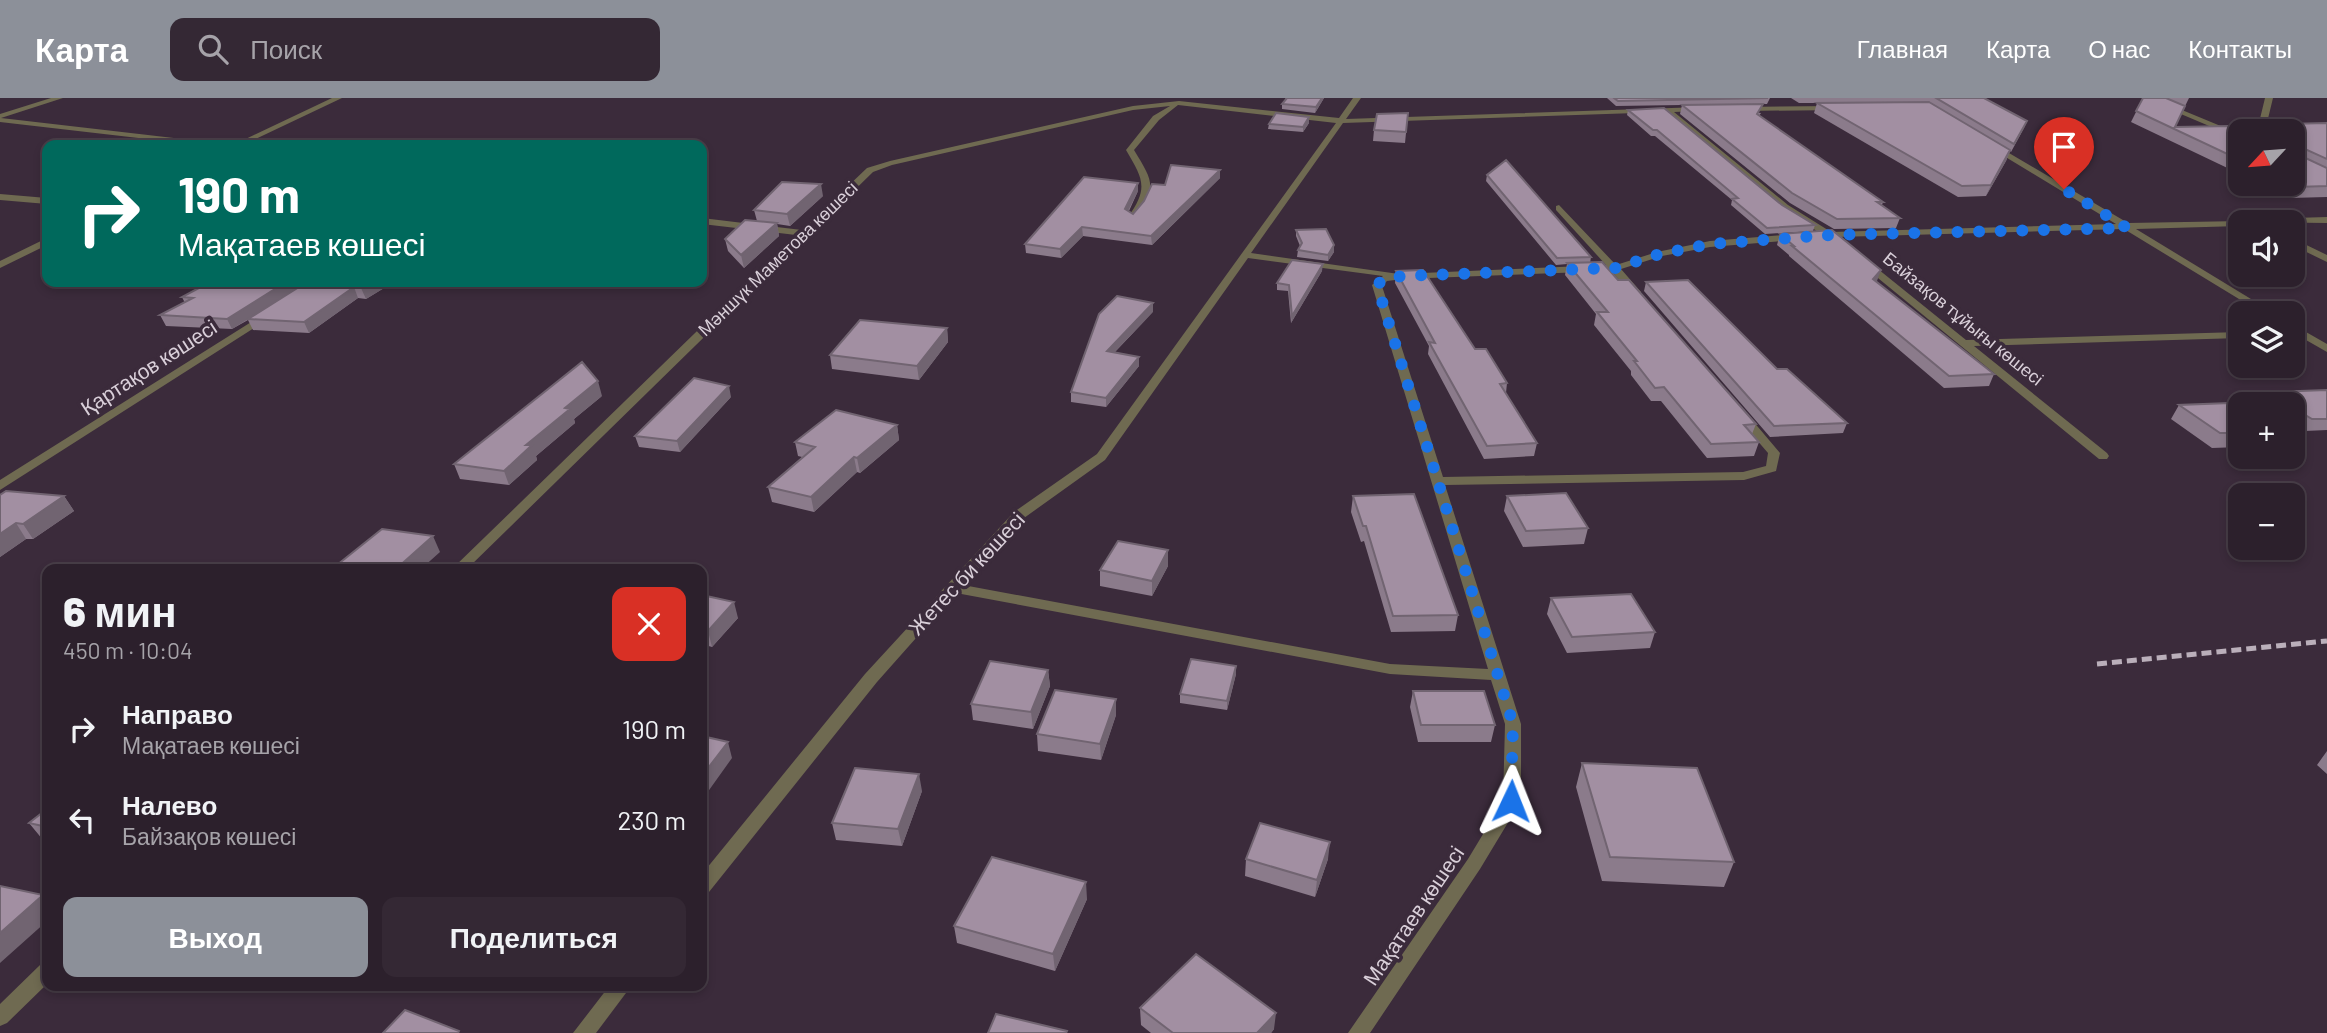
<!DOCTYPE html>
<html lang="ru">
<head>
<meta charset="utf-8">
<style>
  :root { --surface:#2c202c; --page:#342834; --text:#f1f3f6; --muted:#a6a3a9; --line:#483e48; --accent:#8c9099 }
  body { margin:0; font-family:Barlow,sans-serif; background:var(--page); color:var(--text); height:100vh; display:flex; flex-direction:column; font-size:26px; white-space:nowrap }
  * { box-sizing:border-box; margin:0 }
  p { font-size:23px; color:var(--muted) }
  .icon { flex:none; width:38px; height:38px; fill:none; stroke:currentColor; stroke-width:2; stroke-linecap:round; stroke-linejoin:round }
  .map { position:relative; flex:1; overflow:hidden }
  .sheet { position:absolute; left:42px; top:466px; width:665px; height:427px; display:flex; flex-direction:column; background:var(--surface); border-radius:14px; box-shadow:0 4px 10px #0003,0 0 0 2px var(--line) }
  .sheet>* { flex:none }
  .top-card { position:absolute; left:42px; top:42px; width:665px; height:147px; border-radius:14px; box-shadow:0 4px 10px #0003,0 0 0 2px var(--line); background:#00695c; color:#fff; overflow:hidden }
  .needle { width:46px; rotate:244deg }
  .fabs { position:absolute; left:2228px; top:21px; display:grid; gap:14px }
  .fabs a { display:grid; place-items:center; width:77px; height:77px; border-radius:14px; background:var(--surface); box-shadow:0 4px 10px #0003,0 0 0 2px var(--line); font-size:35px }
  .pin { position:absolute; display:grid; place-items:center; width:60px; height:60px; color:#fff; margin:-72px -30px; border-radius:50% 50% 50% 0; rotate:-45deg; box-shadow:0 0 7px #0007 }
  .pin .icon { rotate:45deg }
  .me { position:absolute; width:77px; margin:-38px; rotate:2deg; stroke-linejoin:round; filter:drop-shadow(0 0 5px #0008) }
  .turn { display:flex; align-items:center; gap:24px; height:147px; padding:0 21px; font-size:32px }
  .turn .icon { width:91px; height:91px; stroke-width:2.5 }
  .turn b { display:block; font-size:49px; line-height:60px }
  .round { display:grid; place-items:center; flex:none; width:74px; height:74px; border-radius:14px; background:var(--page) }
  .summary { display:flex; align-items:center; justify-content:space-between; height:119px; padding:0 21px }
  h1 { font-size:42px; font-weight:800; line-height:52px }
  .button { display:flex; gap:14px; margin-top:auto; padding:14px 21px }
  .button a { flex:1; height:80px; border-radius:14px; background:var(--accent); color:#fff; font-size:28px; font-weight:800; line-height:80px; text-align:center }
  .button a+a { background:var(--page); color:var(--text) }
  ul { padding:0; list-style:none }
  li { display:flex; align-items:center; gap:21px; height:91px; padding:0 21px }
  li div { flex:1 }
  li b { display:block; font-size:26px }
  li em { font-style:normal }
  header { display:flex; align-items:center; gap:42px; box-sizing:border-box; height:98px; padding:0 35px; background:var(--accent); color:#fff }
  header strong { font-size:33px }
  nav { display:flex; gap:38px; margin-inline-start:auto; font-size:24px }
  .search { width:490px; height:63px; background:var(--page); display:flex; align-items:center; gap:18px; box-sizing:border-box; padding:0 24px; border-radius:14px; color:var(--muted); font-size:26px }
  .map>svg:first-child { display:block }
</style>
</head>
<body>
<header>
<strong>Карта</strong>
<div class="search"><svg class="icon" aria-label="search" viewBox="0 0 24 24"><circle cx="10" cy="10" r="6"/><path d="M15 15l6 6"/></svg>Поиск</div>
<nav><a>Главная</a><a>Карта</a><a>О нас</a><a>Контакты</a></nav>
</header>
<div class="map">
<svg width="2327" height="935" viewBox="0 0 2327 935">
  <rect width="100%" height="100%" fill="#3b2b3b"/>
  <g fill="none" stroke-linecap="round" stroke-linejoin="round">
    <!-- minor -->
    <path fill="#6f6a51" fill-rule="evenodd" d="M51 0H63L1 20 217 45 221 47H199L0 24V16Z
      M332 0H342L243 47H233Z
      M1353 0H1361L1346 21 1701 9V13H1698L1674 14 1788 107 1831 134 2116 126 1989 49V45H1992L2128 125 2243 123 2240 124V128L2136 131 2274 215H2262L2124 131 1837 139 1833 142 1818 139 1816 137 1820 135 1782 111 1666 14 1343 25 1251 155 1399 176 1606 167 1556 112V108L1559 107 1616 167 1657 154 1710 143 1797 136 1802 139 1797 142 1710 149 1662 158 1621 171 1641 194 1636 197 1632 196 1611 173 1403 181 1387 183 1382 188 1443 379 1743 374 1766 368 1768 355 1737 319 1743 315 1747 316 1780 355 1776 373 1744 382 1445 387 1521 626V703L1480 771 1370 935H1348L1468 761 1503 703 1505 626 1491 582 1390 576 956 495 877 584 709 794 702 796V776L865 576 1014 414 1097 356 1336 25 1178 7 1159 22 1134 52C1153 83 1158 90 1135 121L1132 122 1128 119C1149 90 1143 81 1126 52L1153 18 1170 8 1133 12 892 67 873 74 467 471H452L796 137 702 126V120L802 132 867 70 890 63 1133 8 1179 3 1339 20ZM1248 160 1383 178 1372 187 1488 571 1390 566 963 487 1024 420 1105 362Z
      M2143 0H2153L2240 36V41Z
      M2265 0H2273L2265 33H2257Z
      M1835 8 1839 10 1838 12 1743 13 1739 11 1743 9Z
      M0 96 47 100V106L0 102Z
      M2327 119V125L2259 124 2263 121Z
      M47 140V147L0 170V163Z
      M2292 140 2327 157V164L2292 147Z
      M1862 163H1868L1966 242 2240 234V240L1974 248 2107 355 2109 358 2107 361H2099L1862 167Z
      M264 216 269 219 268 221 0 392V382Z
      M2292 226 2327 246V254L2292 234Z
      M47 865V886L7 925 0 928V906L40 867Z
      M610 887H632L596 935H573Z"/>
    <!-- rail -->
    <path stroke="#baafba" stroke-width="5" stroke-dasharray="10 5" stroke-linecap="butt" d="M2097 566 2327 543"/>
  </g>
  <!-- wall -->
  <path fill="#8b7b8b" d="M1285 0H1324L1315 15 1282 11V6L1286 1Z
    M1607 0H1770L1767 6 1693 7 1761 15 1759 18 1883 104 1882 107 1900 120 1896 130 1834 131 1790 105 1680 16 1682 7 1616 8Z
    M1791 0H1984L2027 23 2024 30 2011 54 2010 53 2006 63 1986 98 1958 99 1814 15 1817 5H1799Z
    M2143 0H2189L2175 29 2245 32 2248 27 2327 25V99L2290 100 2259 86H2292L2240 33V76L2131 24Z
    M1628 12 1815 127 1813 133 1765 136 1731 107 1732 102 1655 38H1651L1627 17Z
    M1408 15 1405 45 1373 43 1374 32Z
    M1309 25 1303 34 1268 31 1269 26Z
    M1220 72V80L1152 147 1083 138 1061 160 1026 155 1025 146 1138 93 1129 113 1133 116 1165 87Z
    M1487 77 1591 159 1590 165 1618 182 1756 326 1752 336 1759 344 1754 358 1707 360 1661 303H1651L1631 277V273L1594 227 1596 216 1565 177 1567 166 1556 167 1486 83Z
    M823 98 790 128 777 126 779 138 744 170 728 153 725 141 757 123 754 112Z
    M1296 132 1334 147V154L1328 163 1297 159 1298 152 1300 148 1296 138Z
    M1780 136 1876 184 1994 276 1989 288 1944 290 1789 158V157L1777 147Z
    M1322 173 1291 225 1288 193 1277 192V185Z
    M1396 173 1507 285 1506 295 1537 345 1534 358 1484 361 1428 256 1429 248 1395 185Z
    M210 184H394L366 201 358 200 309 235 253 232 248 222 232 231 166 228 160 217 185 205 182 199Z
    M1646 184 1777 271 1847 325 1843 335 1770 339 1644 193Z
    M1153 214 1115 254 1139 259V268L1106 309 1071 304V294Z
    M947 230 948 244 919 282 832 271 830 257Z
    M2327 292V332L2305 333 2292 325V306L2263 305 2269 294Z
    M602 298 574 321 575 325 536 358 537 362 509 387 460 381 454 366Z
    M731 299 680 354 639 349 635 338Z
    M2179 307 2240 311V349L2212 350 2171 321Z
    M897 327 899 342 860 375 857 374 814 414 772 404 768 389 802 359 798 358 795 344Z
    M0 397 64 398 74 413 33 441H26L0 459Z
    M1353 398 1458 517 1455 533 1391 534 1364 443 1361 444 1351 414Z
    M1507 398 1588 430 1584 446 1523 449 1504 413Z
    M1168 468 1152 498 1100 488V472Z
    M702 497 738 520 712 549 702 546Z
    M1551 500 1655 534 1650 550 1567 555 1547 516Z
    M1236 568V576L1227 612 1180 605V596Z
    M1048 572 1050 588 1033 631 973 622 971 606Z
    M1413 593 1495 627 1491 644H1418L1410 609Z
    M1116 617 1101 662 1038 653 1037 636Z
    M2327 653V676L2317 667Z
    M1582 665 1734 764 1724 789 1602 783 1576 689Z
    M922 693 902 748 836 742 832 725Z
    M47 711V743L43 742 29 725Z
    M1246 761H1328L1315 799 1245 778Z
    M1087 801 1055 873 957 845 954 828Z
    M1140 910 1274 931 1271 935H1151L1141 927Z"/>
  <!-- shaded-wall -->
  <path fill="#716471" d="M1322 0H1324L1315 15 1316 9Z
    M1309 19V25L1303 34V29Z
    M2010 52 2006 63 1986 98 1991 87Z
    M1220 72V80L1152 147 1151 138Z
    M1138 85V93L1125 119V111Z
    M821 86 823 98 790 128 787 116Z
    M777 125 779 138 744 170 741 157Z
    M1082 129 1083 138 1061 160 1060 151Z
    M1334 147V154L1328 163V157Z
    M1323 166 1322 173 1291 225 1292 218Z
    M1881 172 1877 183 1869 192 1873 181Z
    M286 184H308L232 231 227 221Z
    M373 184H394L366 201 361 190Z
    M354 189 358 200 309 235 304 224Z
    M1153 205V214L1107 262V253Z
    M947 230 948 244 919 282 917 268Z
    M1139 259V268L1106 309V300Z
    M598 283 602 298 574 321 575 325 536 358 537 362 509 387 504 373 526 347 565 310Z
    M729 288 731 299 680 354 677 343Z
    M897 327 899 342 860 375 857 360Z
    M854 359 857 374 814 414 811 399Z
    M64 398 74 413 33 441 23 426Z
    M16 425 26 441 0 459V436Z
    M433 438 440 454 421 471H396Z
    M1168 452V468L1152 498V483Z
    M734 504 738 520 712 549 708 533Z
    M1236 568V576L1227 612V603Z
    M1048 572 1050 588 1033 631 1031 614Z
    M1116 601V617L1101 662 1100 646Z
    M728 644 732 660 702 702V678Z
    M919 676 922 693 902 748 898 731Z
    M1330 744 1328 761 1315 799 1317 782Z
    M1086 784 1087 801 1055 873 1053 856Z
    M43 797 47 802V823L0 865V835Z
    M1276 915 1274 931 1271 935H1257Z"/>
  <!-- building -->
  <path fill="#a28fa2" stroke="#716471" stroke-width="2" d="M1287 0H1322L1316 9 1282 6Z
    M1614 0H1768L1618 3Z
    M1936 0H1984L2027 23 2014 46Z
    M2143 0H2166L2185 8 2175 29 2232 28 2246 33 2248 27 2327 25V61L2296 47 2297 56 2327 70V88L2296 89 2290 86H2292V33H2240V62L2136 13Z
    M1929 4 2010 52 1991 87 1962 88 1817 5Z
    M1763 6 1757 16 1883 104H1877L1900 120 1837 121 1792 95 1682 7Z
    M1664 10 1782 107 1815 127 1767 130 1732 101 1738 100 1657 32H1653L1628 12Z
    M1276 15 1309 19 1303 29 1269 26Z
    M1408 15 1406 34 1374 32 1377 16Z
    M1506 62 1591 159 1557 160 1487 77Z
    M1171 67 1220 72 1151 138 1082 129 1060 151 1025 146 1084 79 1138 85 1125 111 1133 116 1144 103 1152 86 1165 87Z
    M782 84 821 86 787 116 754 112Z
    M745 122 777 125 741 157 725 141Z
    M1326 131 1334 147 1328 157 1298 152 1302 145 1296 132Z
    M1832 132 1881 172 1873 181 1994 276 1949 278 1792 148H1794L1780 136Z
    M1292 162 1323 166 1292 218 1289 187 1277 185Z
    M1602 164 1618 182H1629L1756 326 1744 327 1759 344 1711 346 1664 289 1655 290 1634 263H1637L1597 214H1608L1567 165Z
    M1423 172 1475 251H1486L1507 285 1500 286 1537 345 1487 348 1429 244 1435 245 1396 173Z
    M1688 182 1777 271H1787L1847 325 1774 328 1646 184Z
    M210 184H286L227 221 160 217 193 200 182 199Z
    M307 184H373L361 190 354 189 304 224 248 221Z
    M1117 198 1153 205 1107 253 1139 259 1106 300 1071 294 1099 216Z
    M860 222 947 230 917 268 830 257Z
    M582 264 598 283 565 310 570 311 526 347H532L504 373 454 366Z
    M694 280 729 288 677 343 635 338Z
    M2327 292V321H2312L2292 309V306H2289L2269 294Z
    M2230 305 2240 311V335H2220L2179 307Z
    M836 312 897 327 857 360 854 359 811 399 768 389 815 349 795 344Z
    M6 393 64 398 23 426 16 425 0 436V397Z
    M1566 395 1588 430 1526 433 1507 398Z
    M1414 396 1458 517 1393 518 1366 428H1363L1353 398Z
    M382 431 433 438 396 471H332Z
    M1118 443 1168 452 1152 483 1100 472Z
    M1631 496 1655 534 1572 539 1551 500Z
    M702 497 734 504 708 533 702 531Z
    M1191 561 1236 568 1227 603 1180 596Z
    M990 563 1048 572 1031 614 971 606Z
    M1055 592 1116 601 1100 646 1037 636Z
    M1413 593H1484L1495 627H1421Z
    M702 638 728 644 702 678Z
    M1582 665 1697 670 1734 764 1610 759Z
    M855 670 919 676 898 731 832 725Z
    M47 711V729L29 725Z
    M1260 725 1330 744 1317 782 1246 761Z
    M992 759 1086 784 1053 856 954 828Z
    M0 788 43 797 0 835Z
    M1196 856 1276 915 1257 935H1173L1140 910Z
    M405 912 459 933 458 935H383Z
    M996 916 1067 933 1066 935H988Z"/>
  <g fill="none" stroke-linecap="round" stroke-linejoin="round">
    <!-- route -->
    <path stroke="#1a73e8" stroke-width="12" stroke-dasharray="0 21.6" d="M1511 703 1513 626 1377 187 1384 181 1403 178 1615 170 1660 156 1710 146 1831 137 2127 130 2064 91"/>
  </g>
  <g text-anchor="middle" stroke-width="7" stroke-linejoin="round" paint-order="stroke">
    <!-- far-street labels -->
    <g font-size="18" fill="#d9cfd9" stroke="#3b2b3b">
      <text transform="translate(778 161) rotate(-44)" y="6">Мәншүк Маметова көшесі</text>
      <text transform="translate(1963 221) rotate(39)" y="6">Байзақов тұйығы көшесі</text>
    </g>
    <!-- street labels -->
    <g font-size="21" fill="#d9cfd9" stroke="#3b2b3b">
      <text transform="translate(149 270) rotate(-33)" y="7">Қартақов көшесі</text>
      <text transform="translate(967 476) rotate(-47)" y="7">Жетес би көшесі</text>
      <text transform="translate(1414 818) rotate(-56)" y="7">Мақатаев көшесі</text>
    </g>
  </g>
</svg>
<div class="fabs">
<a><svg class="needle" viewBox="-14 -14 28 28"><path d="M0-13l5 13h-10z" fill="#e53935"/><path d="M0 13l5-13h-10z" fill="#a6a3a9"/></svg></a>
<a><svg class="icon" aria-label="sound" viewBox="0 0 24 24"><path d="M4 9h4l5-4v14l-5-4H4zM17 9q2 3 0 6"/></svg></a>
<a><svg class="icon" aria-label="layers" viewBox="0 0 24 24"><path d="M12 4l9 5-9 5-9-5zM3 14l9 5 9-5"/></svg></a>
<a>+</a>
<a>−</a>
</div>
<div class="pin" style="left:2064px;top:91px;background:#d93025"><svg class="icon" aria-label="arrive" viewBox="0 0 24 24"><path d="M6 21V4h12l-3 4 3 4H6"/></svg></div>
<svg class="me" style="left:1511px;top:703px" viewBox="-20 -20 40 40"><path d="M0-17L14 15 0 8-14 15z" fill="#1a73e8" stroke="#fff" stroke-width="4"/></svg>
<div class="top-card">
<div class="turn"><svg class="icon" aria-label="right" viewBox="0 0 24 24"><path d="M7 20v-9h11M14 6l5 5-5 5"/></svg><div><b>190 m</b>Мақатаев көшесі</div></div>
</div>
<section class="sheet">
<div class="summary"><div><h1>6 мин</h1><p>450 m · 10:04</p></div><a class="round" style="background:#d93025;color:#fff"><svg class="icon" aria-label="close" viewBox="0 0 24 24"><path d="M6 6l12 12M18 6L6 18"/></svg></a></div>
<ul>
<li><svg class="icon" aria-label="right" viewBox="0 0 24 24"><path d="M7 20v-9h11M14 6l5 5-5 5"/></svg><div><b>Направо</b><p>Мақатаев көшесі</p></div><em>190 m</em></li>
<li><svg class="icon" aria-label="left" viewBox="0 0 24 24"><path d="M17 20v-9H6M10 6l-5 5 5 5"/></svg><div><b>Налево</b><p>Байзақов көшесі</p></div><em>230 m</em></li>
</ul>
<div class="button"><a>Выход</a><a>Поделиться</a></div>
</section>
</div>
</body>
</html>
